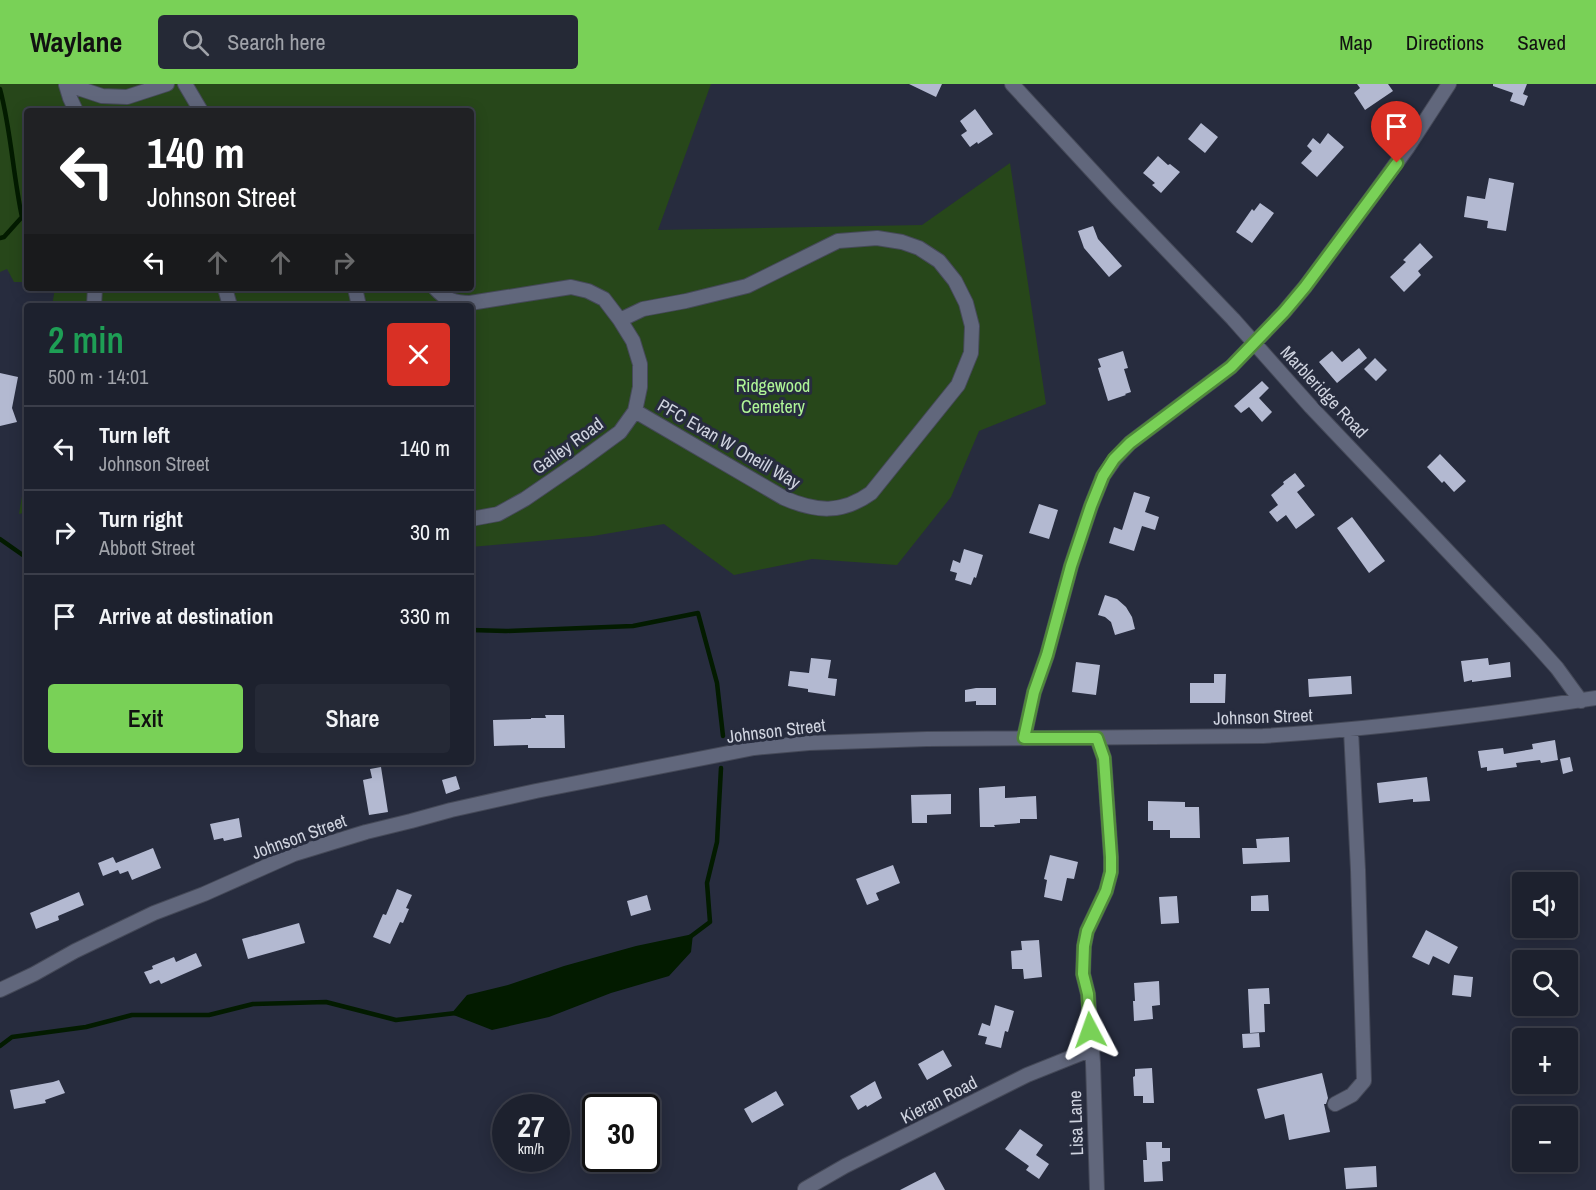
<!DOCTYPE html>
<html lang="en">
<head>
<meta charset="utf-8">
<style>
  :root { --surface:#1d212e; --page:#252936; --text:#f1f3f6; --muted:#a0a3aa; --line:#3b3e4a; --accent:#79d157 }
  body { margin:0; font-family:"Archivo Narrow",sans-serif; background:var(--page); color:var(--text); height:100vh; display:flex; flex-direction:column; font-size:22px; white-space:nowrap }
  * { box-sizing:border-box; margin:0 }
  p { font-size:20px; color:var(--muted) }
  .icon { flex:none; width:33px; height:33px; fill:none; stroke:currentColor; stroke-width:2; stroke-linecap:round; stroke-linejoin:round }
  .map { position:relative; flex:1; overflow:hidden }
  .sheet { position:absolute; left:24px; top:219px; width:450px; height:462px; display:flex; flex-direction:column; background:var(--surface); border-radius:6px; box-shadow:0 3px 15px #0003,0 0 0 2px var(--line) }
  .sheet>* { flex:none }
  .top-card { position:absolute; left:24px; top:24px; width:450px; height:183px; border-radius:6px; box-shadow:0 3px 15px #0003,0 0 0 2px var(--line); background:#202124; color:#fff; overflow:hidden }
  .tools { position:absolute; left:1512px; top:788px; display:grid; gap:12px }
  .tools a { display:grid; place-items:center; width:66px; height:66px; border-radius:6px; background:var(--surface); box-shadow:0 3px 15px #0003,0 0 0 2px var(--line); font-size:30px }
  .speed { position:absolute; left:492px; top:1010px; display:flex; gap:12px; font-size:30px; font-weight:700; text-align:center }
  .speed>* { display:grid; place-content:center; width:78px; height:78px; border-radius:50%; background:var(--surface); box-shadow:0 3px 15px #0003,0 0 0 2px var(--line); line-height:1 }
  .speed small { font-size:15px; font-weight:400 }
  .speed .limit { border:3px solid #111; border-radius:9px; background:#fff; color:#111 }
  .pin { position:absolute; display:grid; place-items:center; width:51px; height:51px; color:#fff; margin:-62px -26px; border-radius:50% 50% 50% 0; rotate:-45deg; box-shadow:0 0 6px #0007 }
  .pin .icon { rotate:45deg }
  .me { position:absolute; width:66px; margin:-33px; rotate:356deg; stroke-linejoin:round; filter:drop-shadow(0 0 4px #0008) }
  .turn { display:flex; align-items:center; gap:21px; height:126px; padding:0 24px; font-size:27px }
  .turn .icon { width:78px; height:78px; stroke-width:2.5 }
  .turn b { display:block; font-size:42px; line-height:51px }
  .lanes { display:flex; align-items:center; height:57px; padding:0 24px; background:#0003; justify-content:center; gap:30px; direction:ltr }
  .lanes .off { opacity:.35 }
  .round { display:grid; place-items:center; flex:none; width:63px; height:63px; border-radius:6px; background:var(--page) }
  .overview { display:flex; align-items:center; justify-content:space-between; height:102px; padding:0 24px }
  h1 { font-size:36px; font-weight:600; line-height:45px; color:#1e9e55 }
  .cta { display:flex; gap:12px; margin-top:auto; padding:12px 24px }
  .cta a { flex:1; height:69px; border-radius:6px; background:var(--accent); color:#111; font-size:24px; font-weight:600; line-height:69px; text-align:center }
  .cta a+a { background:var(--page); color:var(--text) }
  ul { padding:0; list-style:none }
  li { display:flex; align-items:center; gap:18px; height:84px; padding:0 24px; border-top:2px solid var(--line) }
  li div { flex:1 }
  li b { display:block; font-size:22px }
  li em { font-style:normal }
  header { display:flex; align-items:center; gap:36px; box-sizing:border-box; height:84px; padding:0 30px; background:var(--accent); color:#111 }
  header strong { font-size:28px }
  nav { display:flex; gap:33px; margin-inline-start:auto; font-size:21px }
  .search { width:420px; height:54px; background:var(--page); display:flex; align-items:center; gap:15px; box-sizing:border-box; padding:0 21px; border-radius:6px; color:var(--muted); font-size:22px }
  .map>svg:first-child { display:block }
</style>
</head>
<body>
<header>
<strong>Waylane</strong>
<div class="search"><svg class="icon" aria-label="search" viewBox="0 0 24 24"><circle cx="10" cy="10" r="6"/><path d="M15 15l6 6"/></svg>Search here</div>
<nav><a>Map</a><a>Directions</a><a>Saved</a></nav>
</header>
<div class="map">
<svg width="1596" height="1106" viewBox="0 0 1596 1106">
  <rect width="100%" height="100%" fill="#272c3e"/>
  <!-- green -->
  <path fill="#27471a" d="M0 0H711L658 146 922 141 1010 79 1046 320 979 347 951 413 897 481 812 475 734 491 664 440 593 452 471 463V222H52L55 204H471V27H27V198H14L7 185 0 188Z
    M27 382V428L19 430Z"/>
  <!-- water -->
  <path fill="#031b00" d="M693 850 691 868 669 892 611 909 549 933 492 946 451 930 467 911 508 901 564 882 636 862Z"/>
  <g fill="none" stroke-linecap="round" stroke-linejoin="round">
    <!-- stream -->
    <path stroke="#031b00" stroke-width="4.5" d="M0 5C11 46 13 91 22 133L4 153 0 154
      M0 455 27 474
      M471 546 506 547 633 542 698 529 717 599 723 652
      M690 853 710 838 707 799 717 758 721 684
      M0 962 12 953 86 943 132 931H209L253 920 326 918 396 936 456 929"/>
  </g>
  <!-- building -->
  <path fill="#b3b9d1" d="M909 0H942L936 13Z
    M1357 0H1388L1393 7 1365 26 1354 9 1360 4Z
    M1493 0H1527L1523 10 1528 12 1524 22 1510 17 1513 9 1493 2Z
    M975 25 993 50 978 60 977 58 970 63 961 51 967 47 960 37Z
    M1201 39 1218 53 1205 69 1188 55Z
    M1328 49 1344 63 1317 93 1301 79 1312 67 1307 62 1313 54 1320 60Z
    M1158 72 1168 81 1170 80 1180 88 1161 109 1152 101 1155 99 1143 89Z
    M1489 94 1514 99 1506 147 1487 144 1488 137 1464 133 1467 112 1485 115Z
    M1260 119 1274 129 1252 159 1236 148 1252 125 1254 127Z
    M1093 142 1098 155 1122 182 1109 193 1084 164 1078 147Z
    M1420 159 1433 173 1418 187 1421 191 1404 208 1390 193 1406 178 1403 176Z
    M1359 264 1367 274 1337 299 1319 278 1332 267 1342 278Z
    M1123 267 1128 284 1124 285 1131 308 1125 310 1126 311 1108 317 1098 284 1101 283 1098 275Z
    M1375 274 1387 286 1376 297 1364 285Z
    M0 289 18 293 12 324 17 338 0 342Z
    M1262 297 1269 304 1259 314 1272 328 1262 338 1249 323 1241 329 1234 322Z
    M1440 370 1466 397 1454 408 1444 397 1442 399 1427 383Z
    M1295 389 1305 402 1297 408 1315 431 1296 445 1286 431 1277 438 1269 428 1278 421 1271 411 1284 400 1283 398Z
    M1134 408 1150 413 1145 428 1159 433 1155 446 1142 442 1134 467 1109 459 1114 443 1122 446Z
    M1039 420 1058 426 1049 455 1029 449Z
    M1352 433 1385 477 1369 489 1337 444Z
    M964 465 983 471 976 494 974 493 971 501 955 496 957 489 950 487 953 476 960 479Z
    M1105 511 1117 515 1126 523 1132 533 1135 545 1115 551 1111 538 1105 533 1098 531Z
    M811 574 831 576 828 594 837 595 835 612 808 608V605L788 602 790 587 809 589Z
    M1488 574 1489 581 1510 578 1511 593 1472 598V596L1464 598 1461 577Z
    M1076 578 1100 581 1096 611 1072 608Z
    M1214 590H1226L1225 619H1190V599H1214Z
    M1351 592 1352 610 1309 613 1308 595Z
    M976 604H996V621H976V617L965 618V606Z
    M545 631H564L565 664H528V661L494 662 493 636 531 635V634H546Z
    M1555 656 1558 676 1541 679 1540 676 1516 679 1517 683 1487 687V683L1481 684 1478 667 1503 664 1504 670 1533 665 1532 660Z
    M1570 673 1573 687 1563 690 1560 675Z
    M381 683 388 728 369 731 363 696 372 694 370 685Z
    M456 692 460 705 446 710 442 696Z
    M1427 693 1430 717 1413 718V715L1379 719 1377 699Z
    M1005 702V714L1036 712 1037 735H1020V739L994 741 995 743H980L979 704Z
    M951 710V730L927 731V739H912L911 711Z
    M1148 717 1185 718V723H1199L1200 754H1170V746H1153V737H1148Z
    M239 734 242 753 224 757 223 754 214 756 210 740Z
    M1289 753 1290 778 1243 780 1242 764H1257L1256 755Z
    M153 764 161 784 132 796 128 787 120 790 118 786 103 792 98 779 113 773 116 779Z
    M1050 771 1078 778 1074 795 1067 794 1062 817 1044 813 1047 796 1044 795Z
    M893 781 900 799 876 809 879 816 867 821 856 795Z
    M397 805 412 811 406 824 409 825 403 839 400 838 390 860 373 853 383 830 386 831Z
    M79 808 84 821 58 832 59 836 36 845 30 829Z
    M647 811 651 826 631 832 627 817Z
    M1268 811 1269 827H1251V812Z
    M1177 812 1179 839 1161 840 1159 813Z
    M299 839 305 859 248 875 242 855Z
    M1426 846 1458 863 1449 880 1433 872 1429 881 1412 873Z
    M1039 856 1042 893 1024 895 1023 885H1012L1011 867 1022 866 1021 857Z
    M196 869 202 882 161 900 159 896 150 900 144 888 153 885 152 882 174 873 176 878Z
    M1454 891 1473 893 1471 913 1452 911Z
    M1159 897 1160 921 1152 922 1153 935 1134 937 1133 917H1135L1134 899Z
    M1269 904 1270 920H1264L1265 948 1250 949 1248 905Z
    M995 921 1014 927 1008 948 1005 947 1001 964 985 960 987 953 978 951 982 939 990 942Z
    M1259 949 1260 963 1243 964 1242 950Z
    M943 966 952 982 927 996 918 980Z
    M1152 984 1154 1019H1143V1012H1134L1133 993 1135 992V985Z
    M1322 989 1328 1014 1326 1020H1324L1330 1048 1289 1056 1284 1030 1265 1035 1257 1005Z
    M59 996 65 1009 45 1016 46 1019 14 1025 10 1006 53 998Z
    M875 997 882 1014 867 1023 866 1021 858 1026 850 1012Z
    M776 1007 784 1021 752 1039 744 1025Z
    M1020 1045 1043 1061 1036 1071 1049 1080 1039 1095 1026 1086 1029 1082 1005 1065Z
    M1146 1058H1162V1064H1170V1077L1162 1078 1163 1097 1144 1098 1143 1076H1147Z
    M1376 1082 1377 1103 1346 1105 1344 1084Z
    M935 1088 945 1106H900Z"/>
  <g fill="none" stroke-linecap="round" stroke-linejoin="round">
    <!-- minor casing -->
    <g stroke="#454958" stroke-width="16">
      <path id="minor" d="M66 0 102 12 127 13 167 0
        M185 0 201 27
        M1012 0 1118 115 1233 235 1311 323 1532 556 1557 584 1581 617
        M66 1 70 14 76 27
        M225 204 230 222
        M355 204 359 222
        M435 204C446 216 454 219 470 219L571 203 588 207 604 215 620 236 633 257 640 280V303L635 327 620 348 579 378 525 415 498 430 471 435
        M94 222 95 204
        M620 236 643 225 686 217 747 202 838 157 877 154 902 158 919 164 939 177 955 197 966 219 972 242 971 269 958 301 871 409C842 430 816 428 784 414L635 327
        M1024 654 1034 608 1047 571 1071 482 1091 422 1103 392 1115 375 1130 359 1231 283 1284 228 1305 203 1374 110 1408 63 1449 0
        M1097 654 1104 674 1111 773V788L1106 807 1087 847 1084 862 1083 890 1088 910 1093 979 1097 1106
        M0 906 34 890 75 867 154 829 204 810 294 770 366 748 411 737 451 726 536 707 754 664 809 659 927 655 1263 652C1375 645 1485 631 1596 614
        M1335 1020 1352 1011 1364 997 1358 786 1351 646
        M805 1105 845 1082 1027 991 1092 965"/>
    </g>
    <!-- minor -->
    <use href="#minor" stroke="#61677c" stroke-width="14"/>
  </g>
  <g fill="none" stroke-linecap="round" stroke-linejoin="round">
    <!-- route casing -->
    <g stroke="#4f8839" stroke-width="15">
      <path id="route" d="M1090 946 1088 910 1083 890 1084 862 1087 847 1106 807 1111 788V773L1104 674 1097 654H1024L1034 608 1047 571 1071 482 1091 422 1103 392 1114 375 1130 359 1231 283 1284 228 1305 203 1397 79"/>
    </g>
    <!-- route -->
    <use href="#route" stroke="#79d157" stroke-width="10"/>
  </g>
  <g text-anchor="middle" stroke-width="6" stroke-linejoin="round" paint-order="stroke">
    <!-- park labels -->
    <g font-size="18" fill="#aff597" stroke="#272c3e">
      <text x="773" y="308">Ridgewood<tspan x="773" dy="21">Cemetery</tspan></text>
    </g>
    <!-- street labels -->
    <g font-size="18" fill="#cfd3df" stroke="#272c3e">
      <text transform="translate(1324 308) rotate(47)" y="6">Marbleridge Road</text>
      <text transform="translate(729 360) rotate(30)" y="6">PFC Evan W Oneill Way</text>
      <text transform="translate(568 362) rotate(-36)" y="6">Gailey Road</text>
      <text transform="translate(1263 633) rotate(-2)" y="6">Johnson Street</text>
      <text transform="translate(776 647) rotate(-7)" y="6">Johnson Street</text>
      <text transform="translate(299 753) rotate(-20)" y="6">Johnson Street</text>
      <text transform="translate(939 1016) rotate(-27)" y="6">Kieran Road</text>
      <text transform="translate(1076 1039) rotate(-92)" y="6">Lisa Lane</text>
    </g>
  </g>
</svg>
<div class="tools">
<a><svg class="icon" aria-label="sound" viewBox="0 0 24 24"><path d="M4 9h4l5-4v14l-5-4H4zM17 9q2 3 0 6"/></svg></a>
<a><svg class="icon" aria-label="search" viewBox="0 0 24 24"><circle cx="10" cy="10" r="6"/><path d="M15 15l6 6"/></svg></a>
<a>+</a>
<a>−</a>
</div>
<div class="speed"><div>27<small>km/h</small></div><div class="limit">30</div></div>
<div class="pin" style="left:1397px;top:79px;background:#d93025"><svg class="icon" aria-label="arrive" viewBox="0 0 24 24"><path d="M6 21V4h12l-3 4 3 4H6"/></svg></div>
<svg class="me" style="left:1090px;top:946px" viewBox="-20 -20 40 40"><path d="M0-17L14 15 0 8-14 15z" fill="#79d157" stroke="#fff" stroke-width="4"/></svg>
<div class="top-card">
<div class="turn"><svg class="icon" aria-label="left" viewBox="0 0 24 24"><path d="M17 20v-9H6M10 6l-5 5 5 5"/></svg><div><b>140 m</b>Johnson Street</div></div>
<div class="lanes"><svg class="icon" aria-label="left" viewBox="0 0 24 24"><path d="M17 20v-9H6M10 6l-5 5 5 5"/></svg><svg class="icon off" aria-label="ahead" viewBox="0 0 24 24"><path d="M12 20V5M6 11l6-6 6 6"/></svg><svg class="icon off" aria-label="ahead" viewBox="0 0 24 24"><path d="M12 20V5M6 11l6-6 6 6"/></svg><svg class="icon off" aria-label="right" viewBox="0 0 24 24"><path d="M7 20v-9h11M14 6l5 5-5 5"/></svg></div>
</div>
<section class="sheet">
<div class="overview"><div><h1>2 min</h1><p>500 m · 14:01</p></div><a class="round" style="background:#d93025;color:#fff"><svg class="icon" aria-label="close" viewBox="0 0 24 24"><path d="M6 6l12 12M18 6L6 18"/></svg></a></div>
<ul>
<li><svg class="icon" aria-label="left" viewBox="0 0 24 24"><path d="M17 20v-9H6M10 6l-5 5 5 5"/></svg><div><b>Turn left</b><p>Johnson Street</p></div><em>140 m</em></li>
<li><svg class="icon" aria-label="right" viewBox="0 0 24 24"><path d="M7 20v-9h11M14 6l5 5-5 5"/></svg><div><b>Turn right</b><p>Abbott Street</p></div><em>30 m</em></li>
<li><svg class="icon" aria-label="arrive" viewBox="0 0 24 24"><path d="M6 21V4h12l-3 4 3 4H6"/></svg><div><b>Arrive at destination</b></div><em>330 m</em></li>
</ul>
<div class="cta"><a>Exit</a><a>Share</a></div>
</section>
</div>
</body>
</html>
